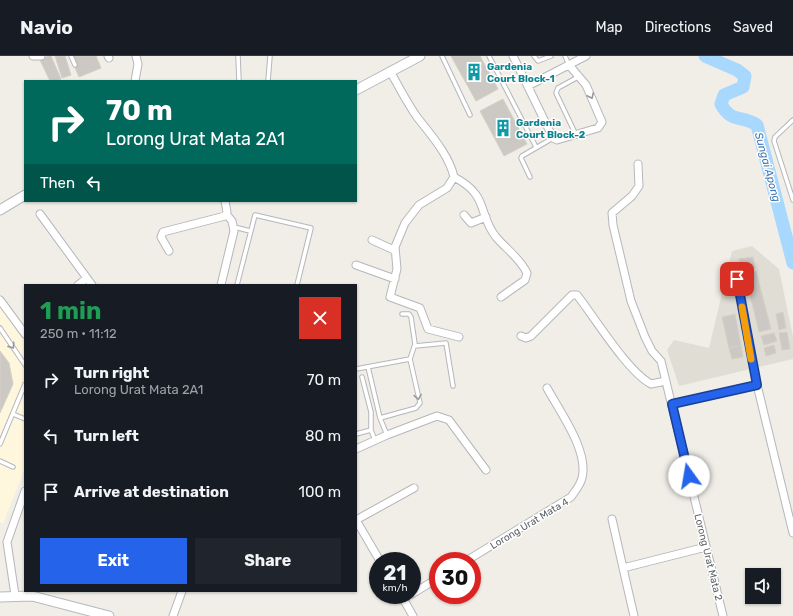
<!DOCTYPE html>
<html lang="en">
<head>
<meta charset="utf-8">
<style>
  :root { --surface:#171b24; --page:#20242c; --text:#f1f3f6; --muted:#9ea1a6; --line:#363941; --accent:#2563eb }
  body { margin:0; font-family:Rubik,sans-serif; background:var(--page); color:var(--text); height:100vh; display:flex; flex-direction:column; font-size:15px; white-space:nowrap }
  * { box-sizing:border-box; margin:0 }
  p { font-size:13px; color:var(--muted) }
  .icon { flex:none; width:22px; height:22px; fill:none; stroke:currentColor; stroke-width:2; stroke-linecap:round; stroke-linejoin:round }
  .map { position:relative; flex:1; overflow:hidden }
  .panel { position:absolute; left:24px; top:228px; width:333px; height:308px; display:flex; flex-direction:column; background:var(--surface); border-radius:0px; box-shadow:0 1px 3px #0004 }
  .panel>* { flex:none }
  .banner { position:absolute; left:24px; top:24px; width:333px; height:122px; border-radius:0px; box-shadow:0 1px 3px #0004; background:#00695c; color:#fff; overflow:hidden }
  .fabs { position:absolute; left:745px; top:512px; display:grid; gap:8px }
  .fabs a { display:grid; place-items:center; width:36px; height:36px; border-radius:0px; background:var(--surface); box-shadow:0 1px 3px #0004; font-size:20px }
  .speed { position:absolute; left:369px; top:496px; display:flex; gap:8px; font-size:20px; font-weight:700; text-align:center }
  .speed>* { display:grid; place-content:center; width:52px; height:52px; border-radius:50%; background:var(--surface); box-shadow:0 1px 3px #0004; line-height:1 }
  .speed small { font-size:10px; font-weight:400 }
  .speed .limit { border:6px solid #d22; background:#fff; color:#111 }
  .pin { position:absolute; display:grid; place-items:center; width:34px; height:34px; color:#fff; margin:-17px; border-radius:8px; box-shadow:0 2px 6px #0006 }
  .me { position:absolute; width:44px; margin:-22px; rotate:347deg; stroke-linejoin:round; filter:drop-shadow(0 0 3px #0008) }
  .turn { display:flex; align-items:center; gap:14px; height:84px; padding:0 16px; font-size:18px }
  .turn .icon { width:52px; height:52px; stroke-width:2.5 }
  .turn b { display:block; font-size:28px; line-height:34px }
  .then { display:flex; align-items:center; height:38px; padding:0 16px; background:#0003; gap:8px; font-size:15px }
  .round { display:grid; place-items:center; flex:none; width:42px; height:42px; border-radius:0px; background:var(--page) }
  .head { display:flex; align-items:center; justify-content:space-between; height:68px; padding:0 16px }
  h1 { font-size:24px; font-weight:700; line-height:30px; color:#1e9e55 }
  .cta { display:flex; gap:8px; margin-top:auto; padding:8px 16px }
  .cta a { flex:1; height:46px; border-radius:0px; background:var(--accent); color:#fff; font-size:16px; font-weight:700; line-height:46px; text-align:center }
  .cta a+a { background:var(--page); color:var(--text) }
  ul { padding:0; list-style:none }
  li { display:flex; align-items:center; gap:12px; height:56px; padding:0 16px }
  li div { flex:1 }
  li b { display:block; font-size:15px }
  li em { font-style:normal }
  header { display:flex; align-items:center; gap:24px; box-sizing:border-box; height:56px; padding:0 20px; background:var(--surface); border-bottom:1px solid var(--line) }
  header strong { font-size:19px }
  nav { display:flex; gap:22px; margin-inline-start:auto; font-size:14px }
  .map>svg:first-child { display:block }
</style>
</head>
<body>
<header>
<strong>Navio</strong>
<nav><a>Map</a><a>Directions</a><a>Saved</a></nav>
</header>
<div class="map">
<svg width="793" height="560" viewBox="0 0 793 560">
  <rect width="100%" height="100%" fill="#f0eee7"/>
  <!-- commercial -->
  <path fill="#fef7de" d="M0 252 25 286V412L3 468 0 466Z"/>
  <!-- education -->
  <path fill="#e0ddd5" d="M752 190 779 213 793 281V303L679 330 667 294 674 284 709 292 732 195Z"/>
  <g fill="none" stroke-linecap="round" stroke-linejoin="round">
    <!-- river -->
    <path stroke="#a9d8fe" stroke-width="13" d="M705 0 737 14 745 20 743 31 724 39 721 48C731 67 741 59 757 69L793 207"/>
  </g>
  <!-- building -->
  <path fill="#ccc9c4" stroke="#d5d0c5" d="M48 0H51L61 23 57 25H50L40 4Z
    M55 0H65L71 19 62 22Z
    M70 0H96L101 12 79 21Z
    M451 0H480L498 33 476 45Z
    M503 43 527 88 504 100 480 55Z
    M753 201 755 212 742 215 739 203Z
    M756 215 771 273 759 276 745 218Z
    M783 256 786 272 779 274 776 258Z
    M735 258 741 289 729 292 722 261Z
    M787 276 790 293 782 294 779 277Z
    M774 277 777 285 764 289 761 280Z
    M741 289 743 301 732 303 729 292Z
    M774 289 776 297 766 300 764 292Z
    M0 295 9 307 13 328 0 357Z"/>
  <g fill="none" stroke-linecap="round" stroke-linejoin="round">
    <!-- lane casing -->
    <g stroke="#b4b7bb" stroke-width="5.5">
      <path id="lane" d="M71 0 75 9
        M238 0 239 25
        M442 0 470 59
        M489 0 536 91
        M534 0 538 5 551 0
        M565 0 569 9
        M268 25 270 0
        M793 64 775 81 774 85 793 144
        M576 79 556 37 558 32 578 21
        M530 121 521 102 522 100 553 82
        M234 171 250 175
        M737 223 757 329
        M237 229 255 159 311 172 297 229
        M0 272 25 309
        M415 290 446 287 453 330
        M368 311 380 362 387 379
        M356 313 410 303
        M362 321 371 356V374
        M13 358 25 363
        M380 362 416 352 420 347 410 303 415 288 411 261 409 258H402
        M356 378 371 374 375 384
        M0 388 25 328
        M0 405 13 411"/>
    </g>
    <!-- street casing -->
    <g stroke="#b4b7bb" stroke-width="9">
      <path id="street" d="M33 0H41
        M108 0 109 2
        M513 0 553 82 557 84 598 72 602 66 586 29 569 9
        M390 15C399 31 407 47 417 61 431 79 449 99 454 121L447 132 419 149 405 167 395 191 397 213 390 241 420 252 428 273 459 281
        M135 25 138 8 136 0
        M528 30 586 0
        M638 108 639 130 632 140 612 157 613 169 631 245 645 281 652 295 661 305 723 560
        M454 121C490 140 477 157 496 181 506 193 520 202 527 217L525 224 501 241
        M40 158 92 229
        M464 159 471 167 486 161
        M372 184 394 194
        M169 195 161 181 163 176 225 160 227 156 225 145
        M356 209 395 223
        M78 229 87 222
        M221 229 234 175 232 165 226 158
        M0 244 25 278
        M521 280 526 282 531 280 572 239H577C595 262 627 315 651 328L666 325
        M672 348 757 329 793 477
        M356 393 387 379 437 360 449 364 486 414
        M612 463 623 512
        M356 464 414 432
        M356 464 380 505
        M466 505 571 441C575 435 580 430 582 422 589 395 560 356 547 332
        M412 538 438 522
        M15 539 7 486 25 435
        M401 539 413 560
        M173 560 182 535
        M634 560 623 512 706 491"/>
    </g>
    <!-- secondary casing -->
    <g stroke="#b5b9be" stroke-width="11">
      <path id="secondary" d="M356 34 420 0
        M0 154 25 139
        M0 541 32 540 109 560"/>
    </g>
    <!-- lane -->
    <use href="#lane" stroke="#fff" stroke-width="3.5"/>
    <!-- street -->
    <use href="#street" stroke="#fff" stroke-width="7"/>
    <!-- secondary -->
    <use href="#secondary" stroke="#fff" stroke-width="9"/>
  </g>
  <!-- one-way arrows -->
  <defs><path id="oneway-chevron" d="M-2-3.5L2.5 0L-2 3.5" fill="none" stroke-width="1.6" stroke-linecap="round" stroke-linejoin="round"/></defs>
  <g stroke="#96999c">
    <use href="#oneway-chevron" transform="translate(591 40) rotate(65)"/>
    <use href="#oneway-chevron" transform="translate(12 290) rotate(55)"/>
    <use href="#oneway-chevron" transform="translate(418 341) rotate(80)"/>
  </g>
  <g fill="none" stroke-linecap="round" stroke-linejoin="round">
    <!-- route casing -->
    <g stroke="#184099" stroke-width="10">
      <path id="route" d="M689 420 672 348 757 329 737 223"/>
    </g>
    <!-- route -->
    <use href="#route" stroke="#2563eb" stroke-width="7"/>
    <!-- slow -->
    <path stroke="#f59e0b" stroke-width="7" d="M742 251 751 303"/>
  </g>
  <!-- icons -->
  <defs>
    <g id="building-bare" transform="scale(1.38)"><path d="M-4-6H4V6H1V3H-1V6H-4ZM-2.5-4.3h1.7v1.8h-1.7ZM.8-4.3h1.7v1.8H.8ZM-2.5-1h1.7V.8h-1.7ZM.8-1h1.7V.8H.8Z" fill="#0f9aa8" stroke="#fff" stroke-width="2.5" paint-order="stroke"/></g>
  </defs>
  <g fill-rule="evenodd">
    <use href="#building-bare" x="474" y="16"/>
    <use href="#building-bare" x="503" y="72"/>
  </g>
  <g text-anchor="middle" stroke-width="3" stroke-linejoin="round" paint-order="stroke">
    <!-- culture labels -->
    <g font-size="10" font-weight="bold" fill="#0d838f" stroke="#fff" text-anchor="start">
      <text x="487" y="14">Gardenia<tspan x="487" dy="12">Court Block-1</tspan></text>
      <text x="516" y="70">Gardenia<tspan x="516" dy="12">Court Block-2</tspan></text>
    </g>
    <!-- street labels -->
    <g font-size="10" fill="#5e6267" stroke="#fff">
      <text transform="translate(529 467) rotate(-31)" y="4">Lorong Urat Mata 4</text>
      <text transform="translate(709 501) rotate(76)" y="4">Lorong Urat Mata 2</text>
    </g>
    <!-- water labels -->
    <g font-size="11" font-style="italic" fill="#4378b2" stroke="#fff">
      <text transform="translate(768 111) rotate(75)" y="4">Sungai Apong</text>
    </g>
  </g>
</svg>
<div class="fabs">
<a><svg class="icon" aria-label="sound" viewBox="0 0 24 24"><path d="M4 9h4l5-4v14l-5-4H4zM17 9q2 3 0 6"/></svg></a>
</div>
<div class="speed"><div>21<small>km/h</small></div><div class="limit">30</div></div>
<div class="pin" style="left:737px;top:223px;background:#d93025"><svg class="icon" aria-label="arrive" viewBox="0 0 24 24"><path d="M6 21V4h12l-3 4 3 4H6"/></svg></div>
<svg class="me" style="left:689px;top:420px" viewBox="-20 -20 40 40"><circle r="19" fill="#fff"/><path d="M0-13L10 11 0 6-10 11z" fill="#2563eb"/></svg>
<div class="banner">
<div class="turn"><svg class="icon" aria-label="right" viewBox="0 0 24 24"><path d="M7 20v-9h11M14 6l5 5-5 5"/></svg><div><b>70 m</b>Lorong Urat Mata 2A1</div></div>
<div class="then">Then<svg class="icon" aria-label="left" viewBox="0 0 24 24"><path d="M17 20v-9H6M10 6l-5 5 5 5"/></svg></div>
</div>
<section class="panel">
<div class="head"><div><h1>1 min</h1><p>250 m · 11:12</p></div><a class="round" style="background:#d93025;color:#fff"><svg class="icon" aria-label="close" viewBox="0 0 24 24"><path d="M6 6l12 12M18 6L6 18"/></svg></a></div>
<ul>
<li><svg class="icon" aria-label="right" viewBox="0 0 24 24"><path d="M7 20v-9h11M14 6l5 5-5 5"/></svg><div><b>Turn right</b><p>Lorong Urat Mata 2A1</p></div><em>70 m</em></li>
<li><svg class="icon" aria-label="left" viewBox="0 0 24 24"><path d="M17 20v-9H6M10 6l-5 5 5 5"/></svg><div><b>Turn left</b></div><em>80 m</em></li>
<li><svg class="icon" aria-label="arrive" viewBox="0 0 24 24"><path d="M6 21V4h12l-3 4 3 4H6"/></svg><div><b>Arrive at destination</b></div><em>100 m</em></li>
</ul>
<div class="cta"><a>Exit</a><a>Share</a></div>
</section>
</div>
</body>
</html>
